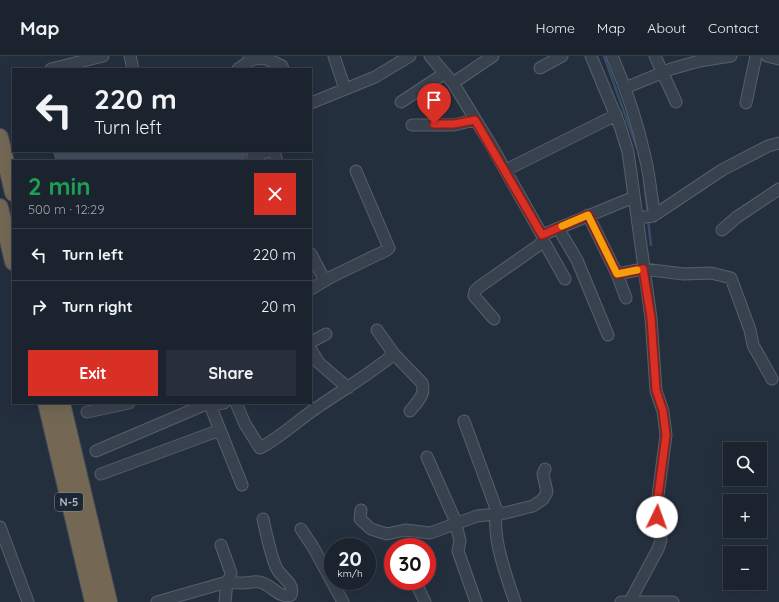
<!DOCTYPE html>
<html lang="en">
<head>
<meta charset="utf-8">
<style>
  :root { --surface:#1b232e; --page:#282f3a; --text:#f1f3f6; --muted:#a0a4aa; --line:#39404a; --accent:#d93025 }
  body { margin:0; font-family:Quicksand,sans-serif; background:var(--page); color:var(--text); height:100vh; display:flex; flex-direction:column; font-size:15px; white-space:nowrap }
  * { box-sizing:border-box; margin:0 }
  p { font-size:13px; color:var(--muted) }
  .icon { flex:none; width:22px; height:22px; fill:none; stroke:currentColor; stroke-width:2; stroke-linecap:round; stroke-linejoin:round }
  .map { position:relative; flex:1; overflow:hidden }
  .sheet { position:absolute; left:12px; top:104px; width:300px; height:244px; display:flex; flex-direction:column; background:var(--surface); border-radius:0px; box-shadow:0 4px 16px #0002,0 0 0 1px var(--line) }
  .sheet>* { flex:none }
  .guide { position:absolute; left:12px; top:12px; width:300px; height:84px; border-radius:0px; box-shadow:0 4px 16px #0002,0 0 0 1px var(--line); background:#1b232e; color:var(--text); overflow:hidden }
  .buttons { position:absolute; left:723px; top:386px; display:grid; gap:8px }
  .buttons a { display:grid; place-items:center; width:44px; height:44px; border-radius:0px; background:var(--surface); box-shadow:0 4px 16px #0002,0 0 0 1px var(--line); font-size:20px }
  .speed { position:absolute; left:324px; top:482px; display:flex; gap:8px; font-size:20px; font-weight:700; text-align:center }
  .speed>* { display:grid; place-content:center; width:52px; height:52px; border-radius:50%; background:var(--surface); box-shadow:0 4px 16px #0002,0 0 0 1px var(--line); line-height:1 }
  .speed small { font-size:10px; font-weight:400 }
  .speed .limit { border:6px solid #d22; background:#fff; color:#111 }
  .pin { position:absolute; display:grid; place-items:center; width:34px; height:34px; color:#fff; margin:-41px -17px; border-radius:50% 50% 50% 0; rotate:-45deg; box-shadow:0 0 4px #0007 }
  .pin .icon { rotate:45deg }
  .me { position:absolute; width:44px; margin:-22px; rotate:3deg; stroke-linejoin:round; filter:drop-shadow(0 0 3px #0008) }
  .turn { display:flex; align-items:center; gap:14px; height:84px; padding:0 16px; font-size:18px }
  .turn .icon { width:52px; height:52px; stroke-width:2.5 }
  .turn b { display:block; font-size:28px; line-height:34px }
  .round { display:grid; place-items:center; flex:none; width:42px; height:42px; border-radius:0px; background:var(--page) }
  .head { display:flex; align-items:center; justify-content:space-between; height:68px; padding:0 16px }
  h1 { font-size:24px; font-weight:700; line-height:30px; color:#1e9e55 }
  .button { display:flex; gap:8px; margin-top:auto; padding:8px 16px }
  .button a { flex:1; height:46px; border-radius:0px; background:var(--accent); color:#fff; font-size:16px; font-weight:700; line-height:46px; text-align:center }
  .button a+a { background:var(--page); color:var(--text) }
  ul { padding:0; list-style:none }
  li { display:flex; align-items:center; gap:12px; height:52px; padding:0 16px; border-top:1px solid var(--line) }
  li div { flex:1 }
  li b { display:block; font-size:15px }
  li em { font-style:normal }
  header { display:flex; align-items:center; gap:24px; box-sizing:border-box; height:56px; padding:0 20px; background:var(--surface); border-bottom:1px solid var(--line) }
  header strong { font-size:19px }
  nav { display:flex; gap:22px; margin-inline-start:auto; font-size:14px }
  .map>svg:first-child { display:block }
</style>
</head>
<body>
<header>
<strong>Map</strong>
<nav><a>Home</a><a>Map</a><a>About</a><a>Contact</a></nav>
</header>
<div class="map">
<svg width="779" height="546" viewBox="0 0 779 546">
  <rect width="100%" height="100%" fill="#242f3e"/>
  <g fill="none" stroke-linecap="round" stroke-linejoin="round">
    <!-- stream -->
    <path stroke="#394c67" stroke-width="2.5" d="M604 0 637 92
      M644 124 648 159
      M648 164 651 189"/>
  </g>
  <!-- building -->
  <path fill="#455162" stroke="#1f2835" d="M52 95H248L245 105H55Z"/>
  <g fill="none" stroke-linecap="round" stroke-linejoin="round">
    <!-- minor casing -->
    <g stroke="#565f6c" stroke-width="13">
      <path id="minor" d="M130 0 133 13
        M249 0 251 4C265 0 269 4 282 10L283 13
        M334 0 345 33
        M430 0 453 27 491 89 542 179 543 184 565 223
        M591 0 620 70 628 96 651 262 656 335 663 355 666 379 656 455 658 475 661 484 658 493 630 545
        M612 0C627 34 638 68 646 105 650 122 651 141 655 159
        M655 0 676 46
        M767 0 779 3
        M540 12 562 0
        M51 13 103 0
        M238 13 251 4
        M453 27 493 0
        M625 32 671 13 699 5 731 0
        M401 46 445 17
        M311 47 375 21 410 0
        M746 47 756 0
        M412 69H454L475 64
        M274 95 277 105
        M252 105 253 100 269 95
        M506 114 616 59
        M588 159 617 218 626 242
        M637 162 653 160 722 114 768 90 779 87
        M558 172 577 204 608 279
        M722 174 737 161 779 133
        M542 179 634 141
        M311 198 325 225
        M617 218 643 213 684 218 711 217 731 222 750 274 753 289 772 323
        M311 233 331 221 387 194 389 192 356 115
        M494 263 474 240 475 235 479 231 539 189 543 184
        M377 274 394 298 422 327C426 339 417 346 410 355
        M311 286 326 278
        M311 294 319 307 348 332
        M236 347 245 368 260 392C281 381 298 364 318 351 344 333 370 318 394 298
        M210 349 242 429
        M87 356 129 347
        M464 365 497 455C491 480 507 522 515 546
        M96 395 204 349H215L224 347
        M427 401 455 464 460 485 458 495 476 546
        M101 418 220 374
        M361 454 360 463 371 473 387 478 405 474 430 477 477 460 505 457 533 450 543 443 547 436 543 418 545 413
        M0 471 28 546
        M301 473 313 491 343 546
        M415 525 425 546
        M157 546 227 526 230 521 231 517 221 489
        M225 546 227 526C232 527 238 527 243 527 248 527 254 525 259 526 272 528 278 543 291 539 295 527 282 522 277 513 271 502 266 476 263 463
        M621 546H673"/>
    </g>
    <!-- highway casing -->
    <g stroke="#434c59" stroke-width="18">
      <path id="highway" d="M0 81 13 137
        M0 151 13 206
        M46 347 93 546
        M62 347 109 546"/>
    </g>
    <!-- minor -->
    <use href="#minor" stroke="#38414e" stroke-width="11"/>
    <!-- highway -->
    <use href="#highway" stroke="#746855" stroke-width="16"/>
  </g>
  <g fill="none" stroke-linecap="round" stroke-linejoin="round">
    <!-- route casing -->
    <g stroke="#8d1f18" stroke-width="10">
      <path id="route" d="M434 68H454L475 64 542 179 588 159 617 218 643 213 651 262 656 334 663 355 666 379 656 455 657 461"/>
    </g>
    <!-- route -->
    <use href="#route" stroke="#d93025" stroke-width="7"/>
    <!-- slow -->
    <path stroke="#f59e0b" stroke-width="7" d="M562 170 588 159 617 218 637 214"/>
  </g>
  <g text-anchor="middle" stroke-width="3" stroke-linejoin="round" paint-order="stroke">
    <!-- shield labels -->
    <rect fill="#1d2633" stroke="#878f9c" stroke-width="1" x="55" y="437" width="28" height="18" rx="3"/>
    <g font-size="11" font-weight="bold" fill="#b4bcc9">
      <text x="69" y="450">N-5</text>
    </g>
  </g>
</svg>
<div class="buttons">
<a><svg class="icon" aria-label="search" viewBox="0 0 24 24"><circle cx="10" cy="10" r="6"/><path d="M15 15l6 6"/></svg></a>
<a>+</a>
<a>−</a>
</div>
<div class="speed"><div>20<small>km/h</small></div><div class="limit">30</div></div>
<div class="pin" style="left:434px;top:68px;background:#d93025"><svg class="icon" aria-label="arrive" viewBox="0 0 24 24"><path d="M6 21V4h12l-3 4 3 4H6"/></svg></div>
<svg class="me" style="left:657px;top:461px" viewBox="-20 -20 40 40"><circle r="19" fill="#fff"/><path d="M0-13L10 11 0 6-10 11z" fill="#d93025"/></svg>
<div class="guide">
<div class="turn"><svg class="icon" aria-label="left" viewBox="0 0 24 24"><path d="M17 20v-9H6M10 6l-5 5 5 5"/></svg><div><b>220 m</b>Turn left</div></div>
</div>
<section class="sheet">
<div class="head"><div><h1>2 min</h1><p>500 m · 12:29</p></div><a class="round" style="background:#d93025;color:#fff"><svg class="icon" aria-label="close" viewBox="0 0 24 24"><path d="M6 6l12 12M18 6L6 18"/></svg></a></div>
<ul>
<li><svg class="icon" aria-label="left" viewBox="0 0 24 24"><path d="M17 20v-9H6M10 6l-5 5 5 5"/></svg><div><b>Turn left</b></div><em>220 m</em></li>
<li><svg class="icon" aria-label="right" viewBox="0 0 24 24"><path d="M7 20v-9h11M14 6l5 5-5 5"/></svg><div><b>Turn right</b></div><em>20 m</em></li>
</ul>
<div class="button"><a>Exit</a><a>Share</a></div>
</section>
</div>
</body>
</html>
